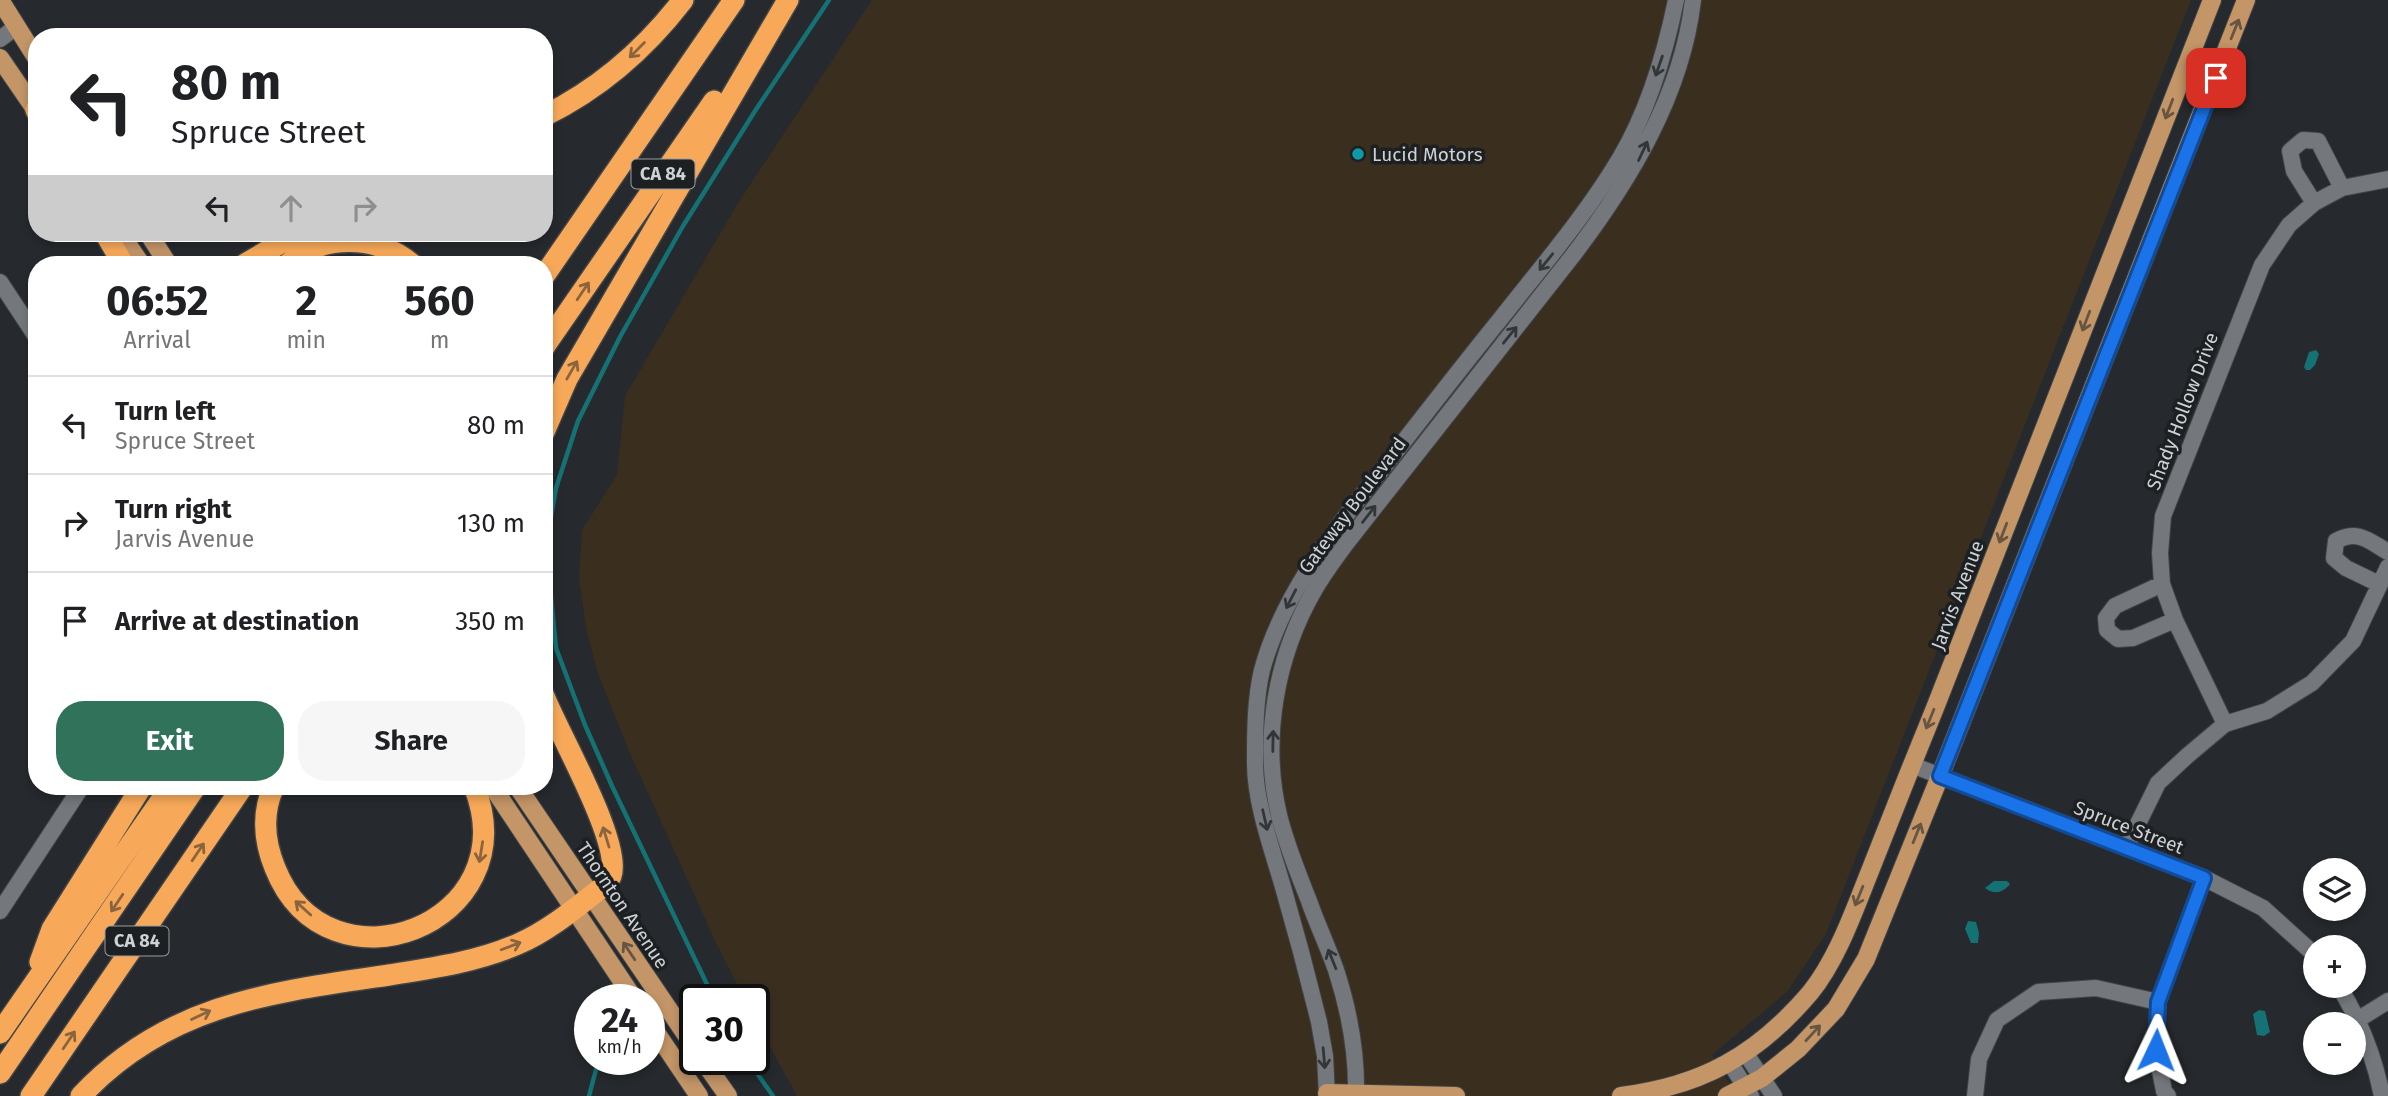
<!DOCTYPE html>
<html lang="en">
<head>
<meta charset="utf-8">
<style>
  :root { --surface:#fff; --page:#f6f6f6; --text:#202124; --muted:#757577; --line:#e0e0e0; --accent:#31725b }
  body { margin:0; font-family:"Fira Sans",sans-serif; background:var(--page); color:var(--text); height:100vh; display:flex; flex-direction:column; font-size:26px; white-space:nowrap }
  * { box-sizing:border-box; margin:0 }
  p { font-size:23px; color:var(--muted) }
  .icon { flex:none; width:38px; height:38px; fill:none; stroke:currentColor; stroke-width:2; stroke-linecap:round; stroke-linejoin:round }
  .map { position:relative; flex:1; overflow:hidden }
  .sheet { position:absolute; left:28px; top:256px; width:525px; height:539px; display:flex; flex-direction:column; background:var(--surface); border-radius:28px; box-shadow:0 4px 10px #0003 }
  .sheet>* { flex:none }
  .banner { position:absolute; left:28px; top:28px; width:525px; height:214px; border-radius:28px; box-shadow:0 4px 10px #0003; background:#fff; color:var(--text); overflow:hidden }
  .fabs { position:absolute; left:2303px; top:858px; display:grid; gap:14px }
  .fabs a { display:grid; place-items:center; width:63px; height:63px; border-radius:50%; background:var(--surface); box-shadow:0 4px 10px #0003; font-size:35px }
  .speed { position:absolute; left:574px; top:984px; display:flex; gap:14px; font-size:35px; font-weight:700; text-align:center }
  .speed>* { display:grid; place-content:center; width:91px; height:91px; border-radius:50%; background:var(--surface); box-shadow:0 4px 10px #0003; line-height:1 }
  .speed small { font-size:18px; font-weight:400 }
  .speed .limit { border:4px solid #111; border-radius:10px; background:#fff; color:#111 }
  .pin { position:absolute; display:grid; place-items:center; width:60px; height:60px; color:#fff; margin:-30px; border-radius:14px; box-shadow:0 4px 10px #0006 }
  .me { position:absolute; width:77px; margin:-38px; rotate:2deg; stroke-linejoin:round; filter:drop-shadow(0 0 5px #0008) }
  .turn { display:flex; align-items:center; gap:24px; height:147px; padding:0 28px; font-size:32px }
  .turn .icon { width:91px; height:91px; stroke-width:2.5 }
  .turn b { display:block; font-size:49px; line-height:60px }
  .lanes { display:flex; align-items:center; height:66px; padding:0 28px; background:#0003; justify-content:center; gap:35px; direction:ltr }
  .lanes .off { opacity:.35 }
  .eta { display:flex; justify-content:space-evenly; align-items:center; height:119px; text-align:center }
  .eta b { font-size:42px; font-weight:700; line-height:49px }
  .button { display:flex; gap:14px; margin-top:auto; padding:14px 28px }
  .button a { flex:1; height:80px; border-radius:28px; background:var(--accent); color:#fff; font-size:28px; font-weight:700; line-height:80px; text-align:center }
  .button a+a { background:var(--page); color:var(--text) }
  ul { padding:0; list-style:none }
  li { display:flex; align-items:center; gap:21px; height:98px; padding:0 28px; border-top:2px solid var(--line) }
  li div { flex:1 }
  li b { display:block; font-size:26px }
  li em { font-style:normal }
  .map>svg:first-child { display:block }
</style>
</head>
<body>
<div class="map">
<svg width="2388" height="1096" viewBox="0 0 2388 1096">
  <rect width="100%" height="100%" fill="#26292d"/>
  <!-- commercial -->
  <path fill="#3a2e1f" d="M872 0H2191L1826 934 1787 992 1712 1055 1737 1096H797L754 1018V999H745L717 945 629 751 597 671 586 628 579 580 582 530 617 475 625 396 738 203Z"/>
  <!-- water -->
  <path fill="#147274" d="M2316 350 2319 354 2315 365 2310 370H2306L2304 367 2309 352Z
    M1994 881H2007L2010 884C2003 893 1994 895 1985 888Z
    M1968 921 1976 922 1979 933 1978 943H1971L1965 929Z
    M2259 1010 2265 1011 2270 1032 2264 1036 2257 1035 2253 1014Z"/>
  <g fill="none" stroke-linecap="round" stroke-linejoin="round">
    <!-- stream -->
    <path stroke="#147274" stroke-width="4.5" d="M714 999 612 786 585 725 556 648 546 545 556 488 578 421 620 337 683 226 755 111 829 0
      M747 1059 773 1096
      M589 1096 598 1062"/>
    <!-- minor casing -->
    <g stroke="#414447" stroke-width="18">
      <path id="minor" d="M0 39 16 27
        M2314 203 2294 171 2290 151 2303 140 2318 141 2342 188
        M0 282 37 338
        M2162 584 2115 606 2106 618 2107 630 2118 639 2133 638 2175 620
        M2379 584 2346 568 2334 558 2336 541C2358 529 2369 541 2388 552
        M2225 724 2175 620 2162 584 2160 553 2163 516 2262 265 2289 225 2314 203 2342 188 2388 179
        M1912 765 2204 878 2263 908 2315 955
        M2126 848 2158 783 2187 756 2225 724 2267 711 2312 683 2353 641 2388 567
        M0 911 82 786
        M2338 985C2360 1020 2374 1055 2382 1096
        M2359 1019 2388 1001
        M1746 1054 1774 1096
        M1730 1063 1751 1096
        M1327 1096 1325 1056 1319 1022C1308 977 1296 932 1283 887 1272 849 1255 803 1255 763 1255 733 1255 699 1262 670 1284 590 1337 527 1387 463 1425 414 1463 365 1502 317 1543 265 1586 215 1620 158 1648 111 1665 54 1676 0
        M1356 1096C1357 1054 1349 1010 1336 970 1328 947 1317 924 1309 901 1298 873 1286 844 1279 815 1261 739 1276 656 1315 589 1324 573 1335 559 1345 545L1574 254C1630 180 1682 95 1693 0
        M1975 1096 1979 1059 1997 1020 2038 992 2096 988 2158 1002
        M2168 1096 2164 1091 2156 1050 2158 1002 2204 878"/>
    </g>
    <!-- major casing -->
    <g stroke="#414447" stroke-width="20">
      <path id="major" d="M0 0 37 59
        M0 58 37 112
        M120 233 141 264
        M148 233 168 264
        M492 786 634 999
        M517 786 695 1048
        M649 1022 699 1096
        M702 1059 728 1096
        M1327 1093 1456 1096
        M1621 1096C1702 1086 1757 1055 1810 993 1837 960 1854 911 1870 871 1891 817 1913 762 1935 708 2028 472 2119 236 2212 0
        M1727 1096 1762 1078 1798 1049 1836 1009 1866 959 1940 776 2246 0"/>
    </g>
    <!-- highway casing -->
    <g stroke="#414447" stroke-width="24">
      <path id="highway" d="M36 110 37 112
        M544 116C599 89 646 48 683 0
        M105 233 123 264
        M245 264 298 233
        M288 264C323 233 377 235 412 264
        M544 276 734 0
        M544 347 714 101
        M544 432 567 379 788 0
        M274 786C262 812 264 841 275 868 328 1001 529 924 474 786
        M40 962 52 929 142 786
        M0 1033 171 786
        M0 1073 196 786
        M31 1096 243 786
        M81 1096C166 1004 273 992 389 975 433 968 477 962 518 944 549 931 578 906 605 885 607 882 610 879 611 876 623 844 558 732 544 696"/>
    </g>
    <!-- minor -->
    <use href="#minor" stroke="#74787c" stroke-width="16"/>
    <!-- major -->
    <use href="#major" stroke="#c39567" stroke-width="18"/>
    <!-- highway -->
    <use href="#highway" stroke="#f7a959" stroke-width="21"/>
  </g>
  <!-- one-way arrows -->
  <defs><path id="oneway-shaft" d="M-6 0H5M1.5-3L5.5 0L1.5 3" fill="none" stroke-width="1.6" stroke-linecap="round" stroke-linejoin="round" transform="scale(1.75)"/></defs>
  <g stroke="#675542">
    <use href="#oneway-shaft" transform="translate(2235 29) rotate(-68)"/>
    <use href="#oneway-shaft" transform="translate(2169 109) rotate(111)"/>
    <use href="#oneway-shaft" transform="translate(2086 321) rotate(111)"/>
    <use href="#oneway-shaft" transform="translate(2003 533) rotate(111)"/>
    <use href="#oneway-shaft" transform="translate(1930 719) rotate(112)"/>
    <use href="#oneway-shaft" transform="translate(1917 833) rotate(-68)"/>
    <use href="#oneway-shaft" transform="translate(1859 896) rotate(112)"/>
    <use href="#oneway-shaft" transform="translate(629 951) rotate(-124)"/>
    <use href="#oneway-shaft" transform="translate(1813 1033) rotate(-47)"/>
  </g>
  <g stroke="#8a643e">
    <use href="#oneway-shaft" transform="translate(637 50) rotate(135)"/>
    <use href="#oneway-shaft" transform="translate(583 291) rotate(-56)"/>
    <use href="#oneway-shaft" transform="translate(572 370) rotate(-60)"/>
    <use href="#oneway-shaft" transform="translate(606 837) rotate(-107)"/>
    <use href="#oneway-shaft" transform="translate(198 852) rotate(-56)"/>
    <use href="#oneway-shaft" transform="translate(481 852) rotate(99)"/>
    <use href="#oneway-shaft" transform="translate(117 903) rotate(124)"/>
    <use href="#oneway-shaft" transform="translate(303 908) rotate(-138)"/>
    <use href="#oneway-shaft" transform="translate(511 946) rotate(-21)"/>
    <use href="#oneway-shaft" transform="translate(201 1015) rotate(-25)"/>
    <use href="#oneway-shaft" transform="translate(69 1040) rotate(-56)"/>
  </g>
  <g stroke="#323639">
    <use href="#oneway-shaft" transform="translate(1659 66) rotate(109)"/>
    <use href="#oneway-shaft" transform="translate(1643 151) rotate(-65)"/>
    <use href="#oneway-shaft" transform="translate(1546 262) rotate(129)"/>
    <use href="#oneway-shaft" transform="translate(1510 335) rotate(-51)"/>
    <use href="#oneway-shaft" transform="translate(1369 514) rotate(-52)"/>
    <use href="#oneway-shaft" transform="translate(1291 599) rotate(117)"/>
    <use href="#oneway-shaft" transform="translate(1273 741) rotate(-89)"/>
    <use href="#oneway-shaft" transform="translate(1265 820) rotate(77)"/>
    <use href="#oneway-shaft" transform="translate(1332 959) rotate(-112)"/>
    <use href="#oneway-shaft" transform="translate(1324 1058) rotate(85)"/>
  </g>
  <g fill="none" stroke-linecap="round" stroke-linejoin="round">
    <!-- route casing -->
    <g stroke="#114b97" stroke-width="18">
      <path id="route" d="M2156 1050 2158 1002 2204 878 1940 776 2216 78"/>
    </g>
    <!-- route -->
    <use href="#route" stroke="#1a73e8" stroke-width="12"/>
  </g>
  <!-- markers -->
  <circle fill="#0f9aa8" stroke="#1c2023" stroke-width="2.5" cx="1358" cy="154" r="7"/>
  <g text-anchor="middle" stroke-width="7" stroke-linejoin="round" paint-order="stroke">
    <!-- shield labels -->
    <g fill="#1c2023" stroke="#999d9f" stroke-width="2">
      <rect x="631.5" y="159.5" width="63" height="29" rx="5"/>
      <rect x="105.5" y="926.5" width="63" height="29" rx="5"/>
    </g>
    <g font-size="18" font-weight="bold" fill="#cfd2d4">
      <text x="663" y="180">CA 84</text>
      <text x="137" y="947">CA 84</text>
    </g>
    <!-- poi labels -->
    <g font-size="19" fill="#cfd2d4" stroke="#1c2023" text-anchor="start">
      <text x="1372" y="161">Lucid Motors</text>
    </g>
    <!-- street labels -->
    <g font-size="19" fill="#cfd2d4" stroke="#1c2023">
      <text transform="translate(2182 411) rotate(-69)" y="7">Shady Hollow Drive</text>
      <text transform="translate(1352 505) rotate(-53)" y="7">Gateway Boulevard</text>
      <text transform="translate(1957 595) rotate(-69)" y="7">Jarvis Avenue</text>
      <text transform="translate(2129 827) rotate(21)" y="7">Spruce Street</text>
      <text transform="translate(623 905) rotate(56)" y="7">Thornton Avenue</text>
    </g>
  </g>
</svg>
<div class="fabs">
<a><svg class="icon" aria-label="layers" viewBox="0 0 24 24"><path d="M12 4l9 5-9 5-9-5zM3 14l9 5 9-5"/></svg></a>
<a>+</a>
<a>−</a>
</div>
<div class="speed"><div>24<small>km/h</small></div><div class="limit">30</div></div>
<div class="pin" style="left:2216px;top:78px;background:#d93025"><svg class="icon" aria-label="arrive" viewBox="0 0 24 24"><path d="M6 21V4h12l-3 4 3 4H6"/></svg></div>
<svg class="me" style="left:2156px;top:1050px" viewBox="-20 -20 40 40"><path d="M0-17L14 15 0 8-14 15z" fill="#1a73e8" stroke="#fff" stroke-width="4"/></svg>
<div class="banner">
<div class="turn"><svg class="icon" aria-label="left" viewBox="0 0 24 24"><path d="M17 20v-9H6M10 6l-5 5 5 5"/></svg><div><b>80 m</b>Spruce Street</div></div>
<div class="lanes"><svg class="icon" aria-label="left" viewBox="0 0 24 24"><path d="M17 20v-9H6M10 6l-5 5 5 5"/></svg><svg class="icon off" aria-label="ahead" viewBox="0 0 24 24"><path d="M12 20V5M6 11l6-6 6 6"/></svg><svg class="icon off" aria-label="right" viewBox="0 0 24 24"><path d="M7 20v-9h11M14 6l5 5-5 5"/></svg></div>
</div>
<section class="sheet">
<div class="eta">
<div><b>06:52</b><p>Arrival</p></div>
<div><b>2</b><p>min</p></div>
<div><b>560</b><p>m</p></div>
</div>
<ul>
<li><svg class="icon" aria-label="left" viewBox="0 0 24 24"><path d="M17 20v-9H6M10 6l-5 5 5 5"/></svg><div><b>Turn left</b><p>Spruce Street</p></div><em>80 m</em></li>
<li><svg class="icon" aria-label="right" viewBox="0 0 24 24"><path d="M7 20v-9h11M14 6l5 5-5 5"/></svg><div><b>Turn right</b><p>Jarvis Avenue</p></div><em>130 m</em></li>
<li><svg class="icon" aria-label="arrive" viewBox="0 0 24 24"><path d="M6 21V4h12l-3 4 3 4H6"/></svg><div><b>Arrive at destination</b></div><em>350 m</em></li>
</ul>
<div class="button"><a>Exit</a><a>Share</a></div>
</section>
</div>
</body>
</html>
